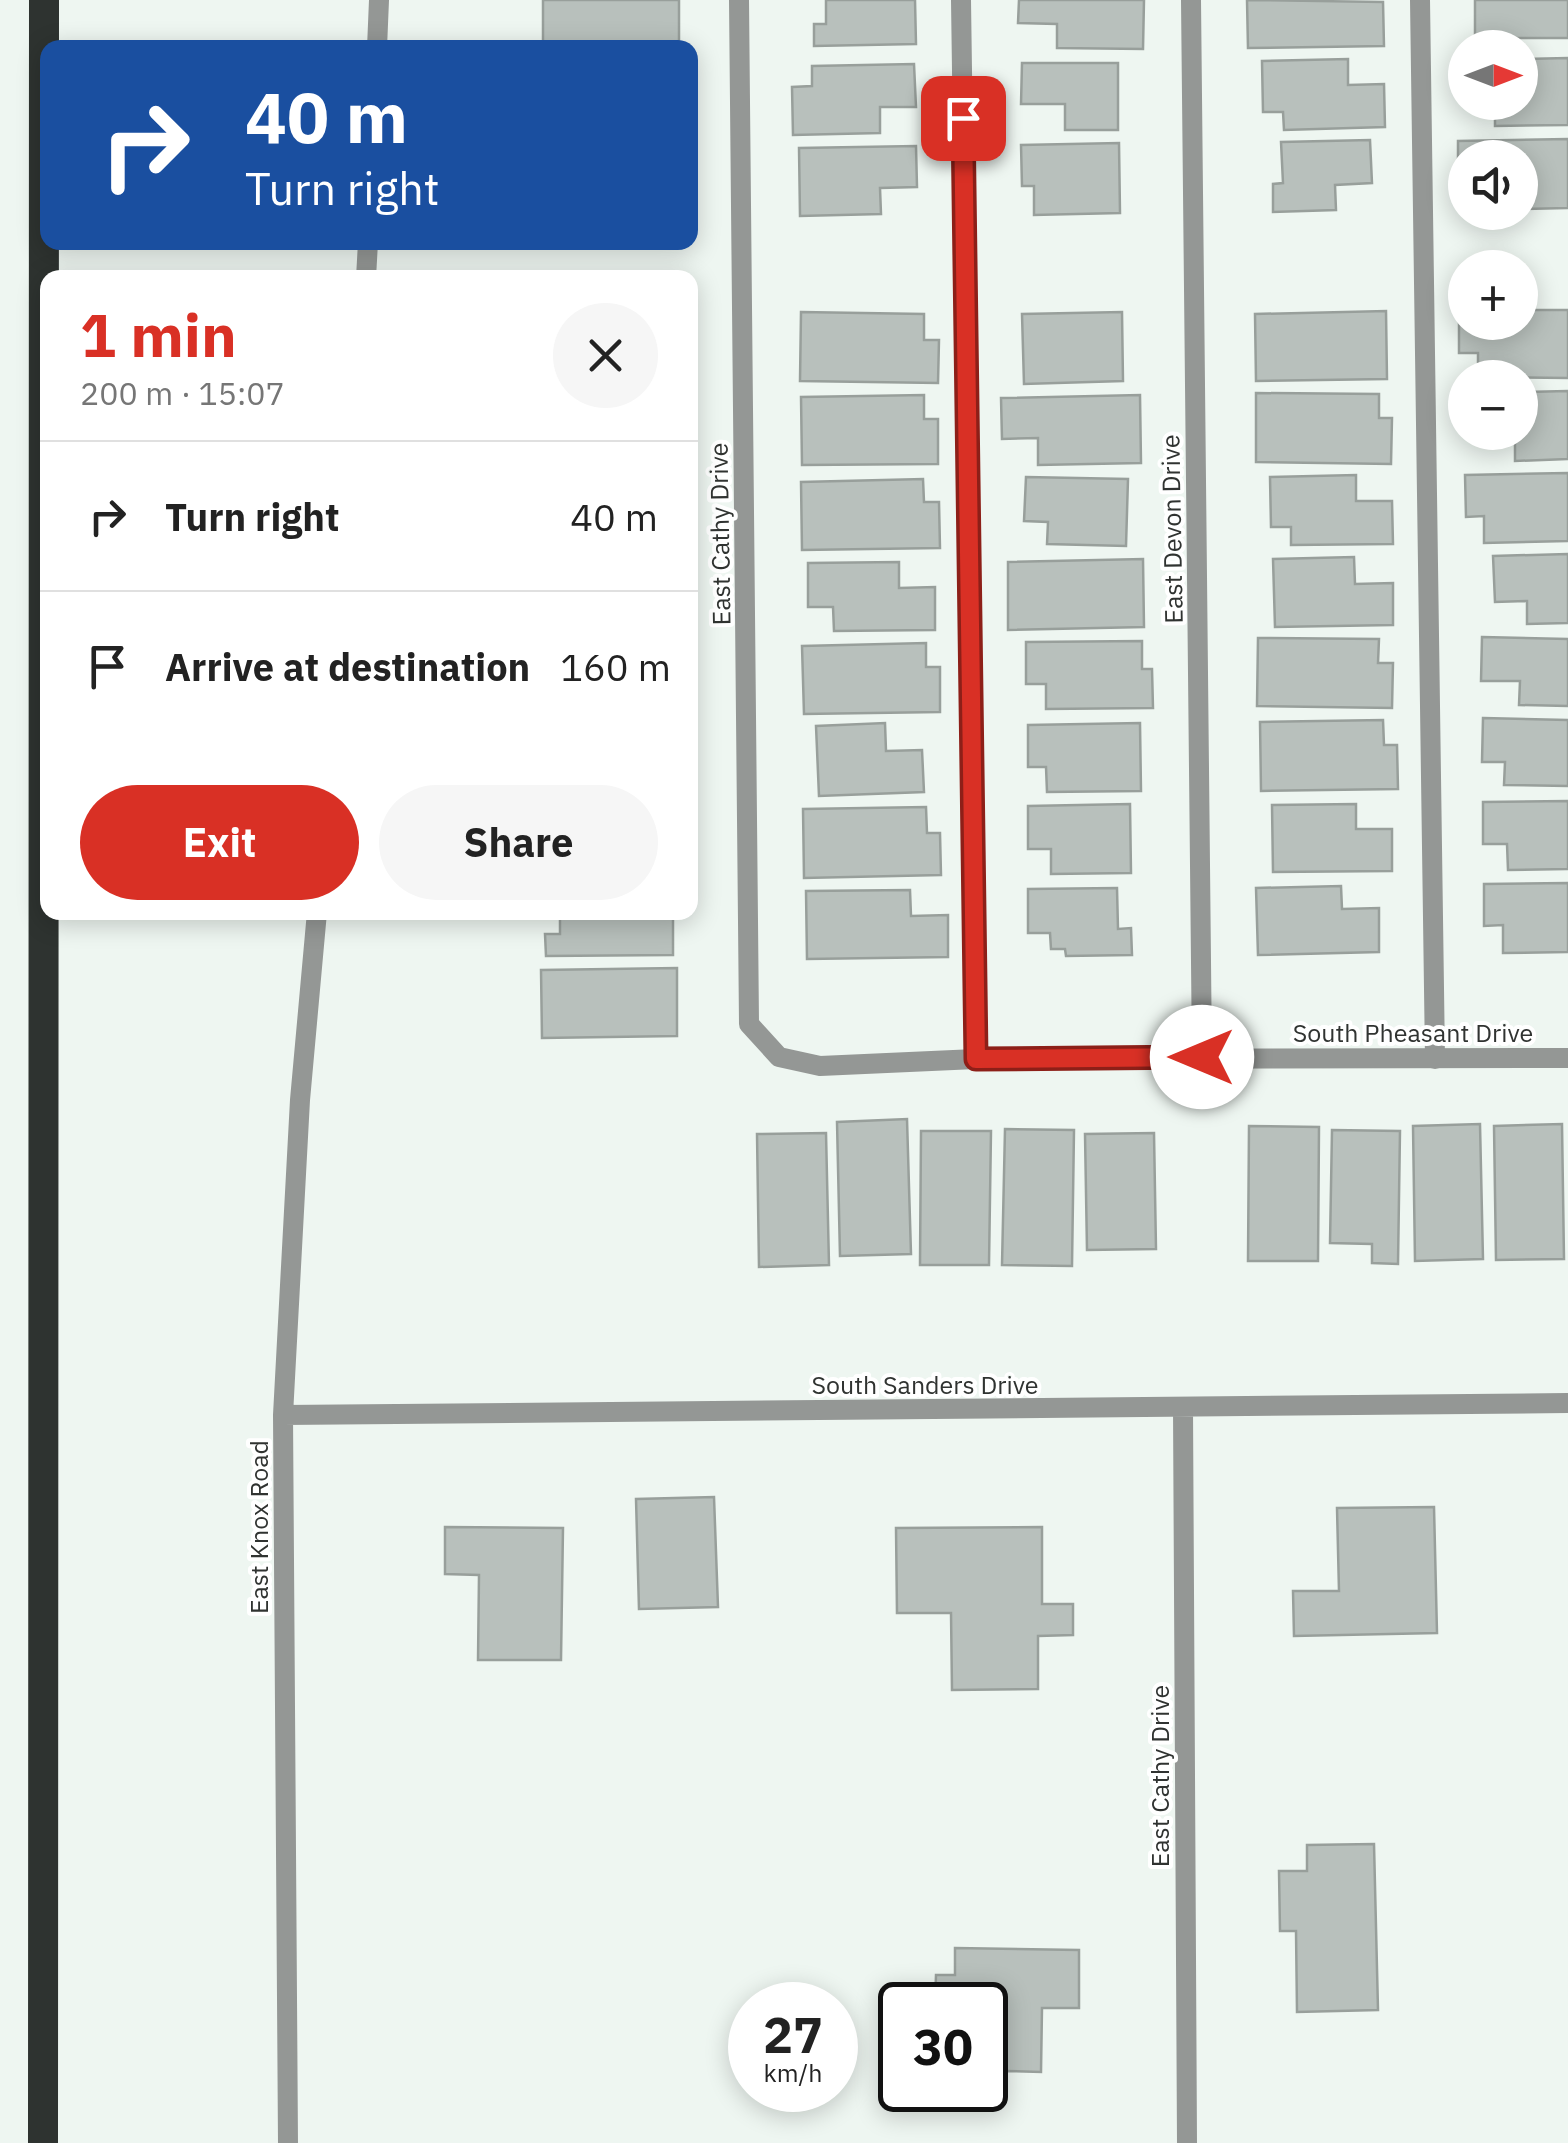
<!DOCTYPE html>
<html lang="en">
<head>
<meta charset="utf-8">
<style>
  :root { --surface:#fff; --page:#f6f6f6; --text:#222; --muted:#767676; --line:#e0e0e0; --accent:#d93025 }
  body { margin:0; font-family:"IBM Plex Sans",sans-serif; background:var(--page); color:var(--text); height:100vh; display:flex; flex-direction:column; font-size:38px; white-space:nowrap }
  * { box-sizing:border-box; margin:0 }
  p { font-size:32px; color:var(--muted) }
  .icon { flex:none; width:55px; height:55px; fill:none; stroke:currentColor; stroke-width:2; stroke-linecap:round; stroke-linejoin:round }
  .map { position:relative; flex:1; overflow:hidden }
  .side { position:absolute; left:40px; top:270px; width:658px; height:650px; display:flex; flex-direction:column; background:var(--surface); border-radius:20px; box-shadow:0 5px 25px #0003 }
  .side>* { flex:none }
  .guide { position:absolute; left:40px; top:40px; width:658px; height:210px; border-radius:20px; box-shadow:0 5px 25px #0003; background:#1a4fa0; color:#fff; overflow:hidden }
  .needle { width:65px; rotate:90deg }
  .tools { position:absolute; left:1448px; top:30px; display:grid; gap:20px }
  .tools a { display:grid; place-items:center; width:90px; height:90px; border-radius:50%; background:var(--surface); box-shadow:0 5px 25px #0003; font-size:50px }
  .speed { position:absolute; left:728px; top:1982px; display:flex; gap:20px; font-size:50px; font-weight:700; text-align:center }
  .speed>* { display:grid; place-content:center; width:130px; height:130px; border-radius:50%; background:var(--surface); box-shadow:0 5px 25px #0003; line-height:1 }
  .speed small { font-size:25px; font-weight:400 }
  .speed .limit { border:5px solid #111; border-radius:15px; background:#fff; color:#111 }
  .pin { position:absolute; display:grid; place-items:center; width:85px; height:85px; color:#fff; margin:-42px; border-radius:20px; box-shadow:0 5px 15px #0006 }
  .me { position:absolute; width:110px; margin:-55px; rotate:270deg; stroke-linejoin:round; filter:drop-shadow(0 0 8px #0008) }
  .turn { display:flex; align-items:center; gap:35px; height:210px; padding:0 40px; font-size:45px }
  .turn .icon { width:130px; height:130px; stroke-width:2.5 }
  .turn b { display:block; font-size:70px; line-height:85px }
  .round { display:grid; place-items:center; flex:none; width:105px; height:105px; border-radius:52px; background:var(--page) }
  .summary { display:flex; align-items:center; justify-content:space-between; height:170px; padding:0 40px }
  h1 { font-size:60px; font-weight:700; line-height:75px; color:var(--accent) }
  .action { display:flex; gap:20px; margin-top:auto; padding:20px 40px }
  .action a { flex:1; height:115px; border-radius:60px; background:var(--accent); color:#fff; font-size:40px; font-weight:700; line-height:115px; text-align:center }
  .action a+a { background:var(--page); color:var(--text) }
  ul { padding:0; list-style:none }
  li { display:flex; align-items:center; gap:30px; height:150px; padding:0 40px; border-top:2px solid var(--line) }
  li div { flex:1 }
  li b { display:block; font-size:38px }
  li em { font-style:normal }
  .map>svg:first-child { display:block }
</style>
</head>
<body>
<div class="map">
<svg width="1568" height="2143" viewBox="0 0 1568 2143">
  <rect width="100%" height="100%" fill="#eef6f1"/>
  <!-- building -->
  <path fill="#b8c0bc" stroke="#989f9b" stroke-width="2.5" d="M543 0H679V48H543Z
    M826 0H915L916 44 814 46V24H826Z
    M1019 0H1144L1143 49 1057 48V24L1018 23Z
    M1247 0 1383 2 1384 46 1248 48Z
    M1475 0H1568V38H1475Z
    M1568 58V125L1495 126V102H1520V59Z
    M1348 59V85L1384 84 1385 127 1284 130 1283 112H1263L1262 61Z
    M1022 63H1118V130H1065V104H1021Z
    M914 64 916 107H880V133L793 135 792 87 812 86V66Z
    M1568 139V208L1520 209V158H1465V184L1458 185V141Z
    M1370 140 1372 183 1335 185 1336 210 1273 212V184L1283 183 1281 142Z
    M1119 143 1120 213 1034 215V186H1022L1021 145Z
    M916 146 917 187 880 188 881 214 800 216 799 148Z
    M1459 309H1465V322H1520V310H1568V378L1478 377V353H1459Z
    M1386 311 1387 379 1256 381 1255 314Z
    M801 312 924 314V340H939L938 383 800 381Z
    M1122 312 1123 381 1024 384 1022 314Z
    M1568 391V459L1515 461V434L1480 435 1520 432V392Z
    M1256 393 1379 394V418H1392L1391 464 1256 462Z
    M924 395V419H938V464L802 465 801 397Z
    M1140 395 1141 463 1038 465V438L1002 439 1001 398Z
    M1568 473V541L1484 543V516L1466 517 1465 475Z
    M1356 475V501H1392L1393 544 1291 545V527H1271L1270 477Z
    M1026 477 1128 479 1126 546 1047 544 1048 522 1024 521Z
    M923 479 924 502H939L940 548 802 550 801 482Z
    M1568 554V623L1527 624V601L1495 602 1493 556Z
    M1354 557 1355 584 1393 583V625L1275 627 1273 559Z
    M1143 559 1144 627 1008 630V562Z
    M899 562V588L935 587V630L834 631 833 607H808V563Z
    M1482 637 1568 639V706L1519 705 1520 681H1481Z
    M1258 638 1379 639 1378 663H1393L1392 708 1257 706Z
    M1142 641V669H1152L1153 708 1046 709V684H1026V642Z
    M926 643V667H940V712L804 714 802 646Z
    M1483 718 1568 720V786L1504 785 1505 762H1482Z
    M1383 720 1384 745H1397L1398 789 1261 791 1260 722Z
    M885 723 886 751 922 750 924 792 819 796 816 726Z
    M1140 723 1141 791 1047 792 1046 767H1028V725Z
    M1568 801V869L1508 870 1507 844H1483V802Z
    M1130 804 1131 873 1051 874V849H1028V806Z
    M1356 804V829H1392V871L1273 872 1272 805Z
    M926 807 927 833H940L941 875 804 878 803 809Z
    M1568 883V952L1503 953V925L1484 926V884Z
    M1341 886 1342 909 1379 908V952L1258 955 1256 888Z
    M1117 888 1118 929 1131 928 1132 955 1066 956 1065 949H1051L1050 933H1028V889Z
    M910 890 911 916 948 915V957L807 959 806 891Z
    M560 912H673V955L546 956 545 934H560Z
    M677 968V1036L542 1038 541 970Z
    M907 1119 911 1254 840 1256 837 1122Z
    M1480 1124 1483 1259 1415 1261 1413 1126Z
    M1562 1124 1564 1259 1496 1260 1494 1126Z
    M1249 1126 1319 1127 1318 1261H1248Z
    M1005 1129 1074 1130 1072 1266 1002 1265Z
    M1332 1130 1400 1131 1398 1264 1372 1263V1244L1330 1243Z
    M921 1131H991L989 1265H920Z
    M826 1133 829 1265 759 1267 757 1134Z
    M1154 1133 1156 1249 1087 1250 1085 1134Z
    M714 1497 718 1607 639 1609 636 1499Z
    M1434 1507 1437 1633 1294 1636 1293 1591H1339L1337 1508Z
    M445 1527 563 1528 561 1660H478L479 1575 445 1574Z
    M1042 1527V1604H1073V1635L1038 1636V1689L952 1690 951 1613H897L896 1528Z
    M1374 1844 1378 2010 1297 2012 1296 1931H1280L1279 1871H1307V1845Z
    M955 1948 1079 1950V2008H1042L1041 2072 1006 2071V2098L953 2097V2090H985V2005H935L936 1975H955Z"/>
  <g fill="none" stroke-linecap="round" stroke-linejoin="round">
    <!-- lane -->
    <path stroke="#949795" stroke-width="20" d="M961 0 976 1059
      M1420 0 1435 1059"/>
    <!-- street -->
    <path stroke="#949795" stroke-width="20" d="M739 0 749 1024 779 1057 820 1066 976 1059 1568 1058
      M1191 0 1202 1057
      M377 48 379 0
      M366 278 368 242
      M1183 1408 1187 2143
      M283 1415 1568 1403
      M288 2143 283 1415 300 1100 317 912"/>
    <!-- highway -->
    <path stroke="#2e3330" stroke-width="30" d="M43 2143 44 0"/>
  </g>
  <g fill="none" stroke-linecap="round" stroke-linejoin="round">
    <!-- route casing -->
    <g stroke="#8d1f18" stroke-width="25">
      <path id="route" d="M963 118 976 1059 1202 1057"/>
    </g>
    <!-- route -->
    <use href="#route" stroke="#d93025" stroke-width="18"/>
  </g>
  <g text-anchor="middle" stroke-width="8" stroke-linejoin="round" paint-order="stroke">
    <!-- street labels -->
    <g font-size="25" fill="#303331" stroke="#fff">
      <text transform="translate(1172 529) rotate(-91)" y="9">East Devon Drive</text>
      <text transform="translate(720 534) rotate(-91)" y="9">East Cathy Drive</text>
      <text x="1413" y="1042">South Pheasant Drive</text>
      <text x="925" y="1394">South Sanders Drive</text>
      <text transform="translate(259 1527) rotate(-90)" y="9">East Knox Road</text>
      <text transform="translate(1160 1776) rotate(-90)" y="9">East Cathy Drive</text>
    </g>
  </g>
</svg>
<div class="tools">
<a><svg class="needle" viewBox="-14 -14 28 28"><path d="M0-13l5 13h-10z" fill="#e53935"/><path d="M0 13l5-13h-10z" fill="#767676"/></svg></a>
<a><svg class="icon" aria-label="sound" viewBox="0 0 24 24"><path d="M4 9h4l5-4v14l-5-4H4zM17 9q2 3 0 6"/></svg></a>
<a>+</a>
<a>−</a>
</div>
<div class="speed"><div>27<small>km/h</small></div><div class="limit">30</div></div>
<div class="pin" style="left:963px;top:118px;background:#d93025"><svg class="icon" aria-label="arrive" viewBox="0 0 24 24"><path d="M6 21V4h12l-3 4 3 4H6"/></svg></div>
<svg class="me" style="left:1202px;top:1057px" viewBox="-20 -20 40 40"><circle r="19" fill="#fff"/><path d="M0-13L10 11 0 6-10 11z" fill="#d93025"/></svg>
<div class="guide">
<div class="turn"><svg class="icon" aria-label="right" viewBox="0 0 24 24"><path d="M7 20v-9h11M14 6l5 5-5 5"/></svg><div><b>40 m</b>Turn right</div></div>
</div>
<section class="side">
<div class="summary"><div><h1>1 min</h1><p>200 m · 15:07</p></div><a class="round"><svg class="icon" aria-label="close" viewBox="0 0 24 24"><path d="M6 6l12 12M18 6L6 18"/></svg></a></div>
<ul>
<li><svg class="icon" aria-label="right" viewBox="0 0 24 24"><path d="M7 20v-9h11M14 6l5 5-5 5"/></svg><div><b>Turn right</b></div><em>40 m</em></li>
<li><svg class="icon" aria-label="arrive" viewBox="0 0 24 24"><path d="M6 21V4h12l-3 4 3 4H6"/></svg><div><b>Arrive at destination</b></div><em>160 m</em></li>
</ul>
<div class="action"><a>Exit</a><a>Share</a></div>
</section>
</div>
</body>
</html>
